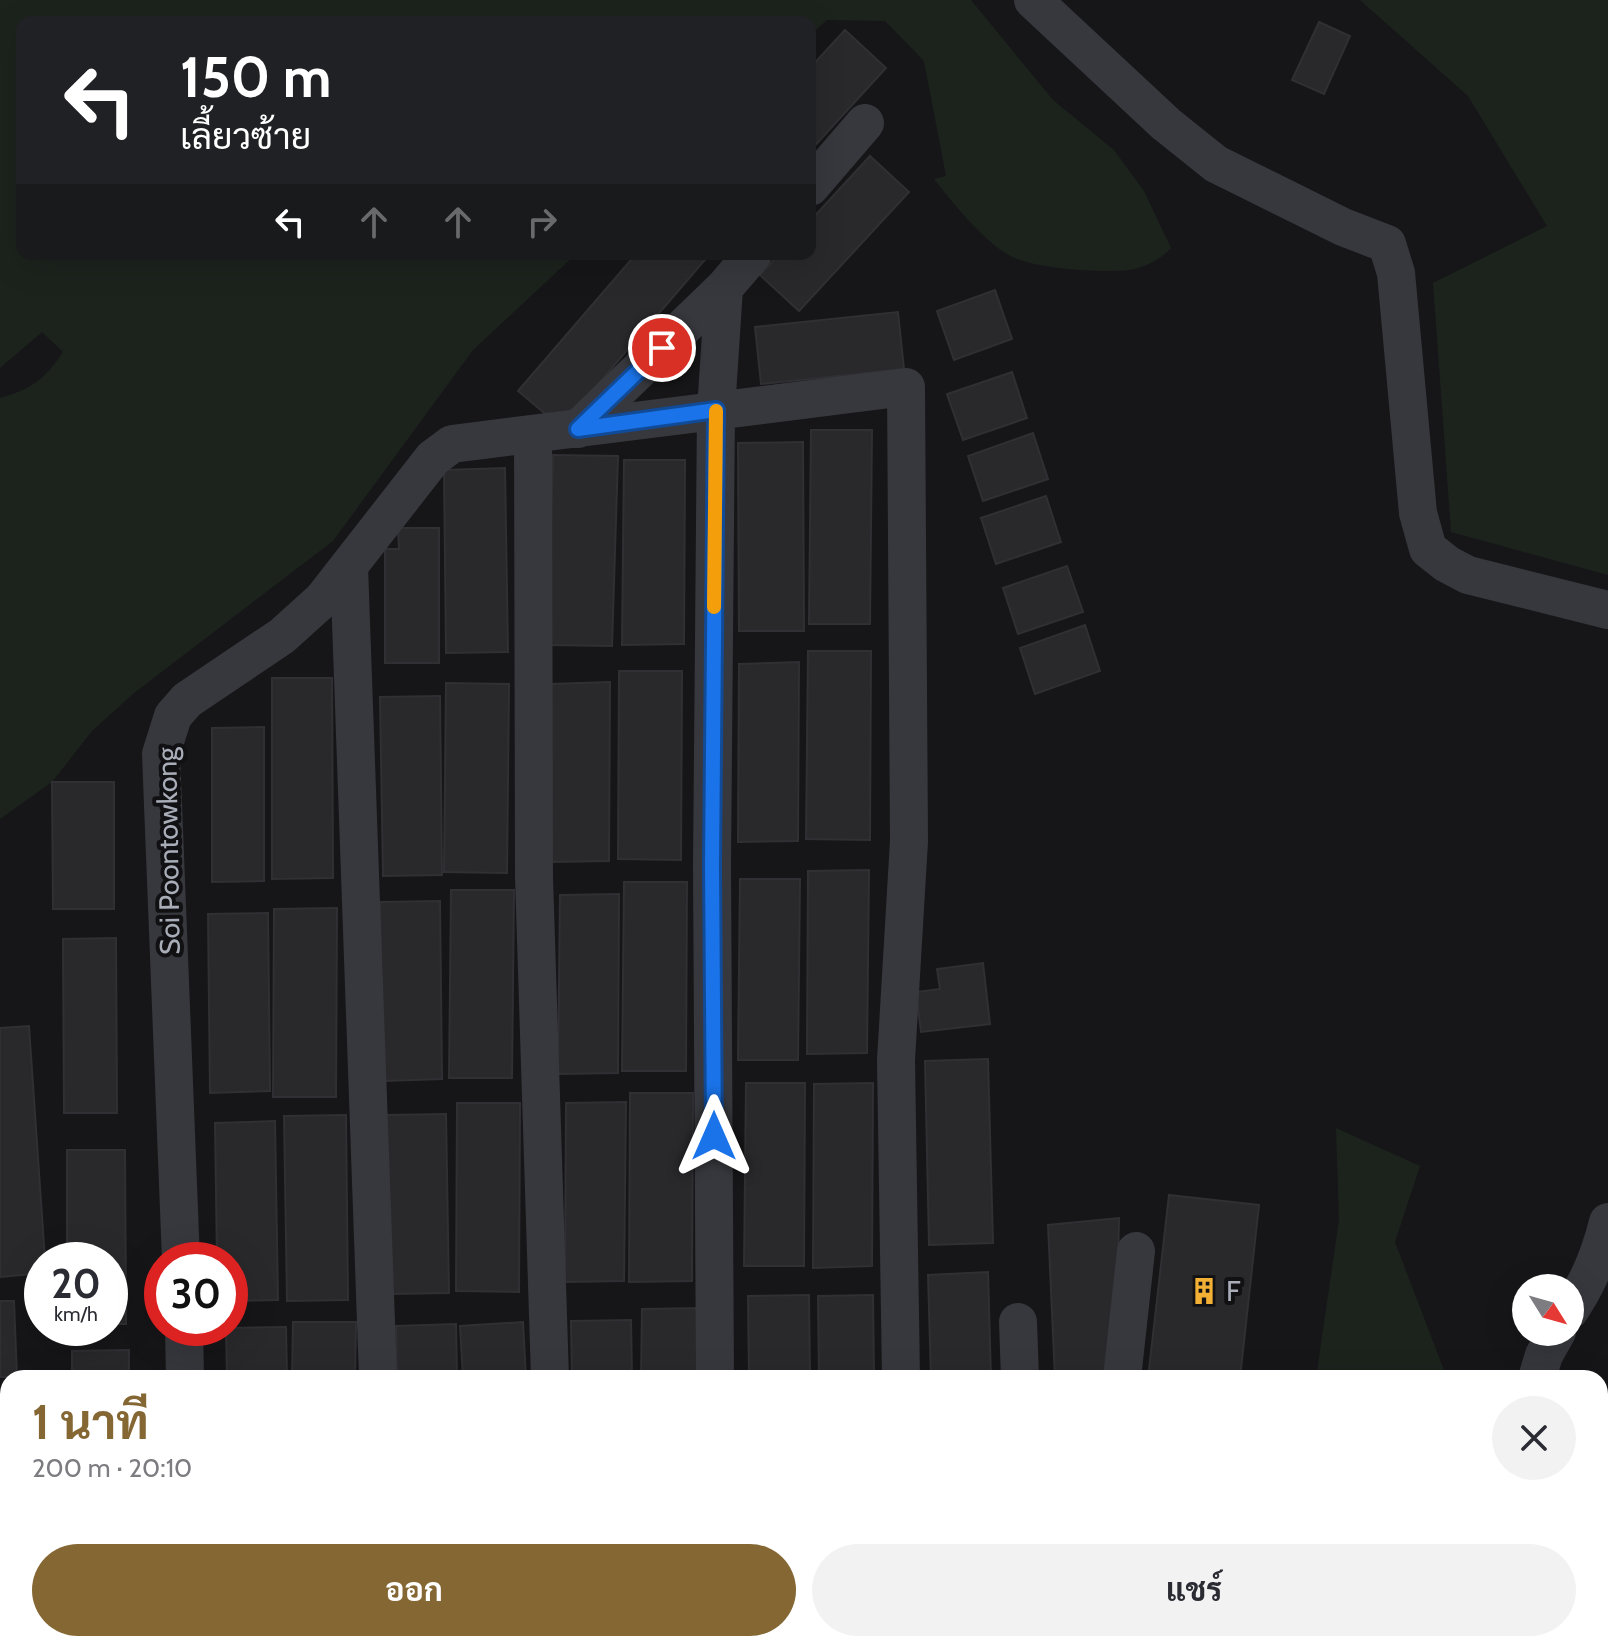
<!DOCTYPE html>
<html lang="th">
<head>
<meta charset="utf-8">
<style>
  :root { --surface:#fff; --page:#f2f2f3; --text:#2b2b33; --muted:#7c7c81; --accent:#856733 }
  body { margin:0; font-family:Cabin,Sarabun,sans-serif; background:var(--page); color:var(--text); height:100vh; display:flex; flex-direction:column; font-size:30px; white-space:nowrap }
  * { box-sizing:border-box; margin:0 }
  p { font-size:26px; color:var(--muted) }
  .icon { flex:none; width:44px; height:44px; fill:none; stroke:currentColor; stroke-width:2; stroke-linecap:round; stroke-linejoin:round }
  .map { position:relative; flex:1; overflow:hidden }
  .panel { position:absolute; left:0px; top:1370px; width:1608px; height:282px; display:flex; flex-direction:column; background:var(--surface); border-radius:24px 24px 0 0; box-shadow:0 8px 32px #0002 }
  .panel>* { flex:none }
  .hud { position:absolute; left:16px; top:16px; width:800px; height:244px; border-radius:16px; box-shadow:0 8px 32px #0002; background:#202124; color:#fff; overflow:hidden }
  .needle { width:52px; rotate:127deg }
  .tools { position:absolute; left:1512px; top:1274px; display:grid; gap:16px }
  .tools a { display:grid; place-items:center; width:72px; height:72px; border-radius:50%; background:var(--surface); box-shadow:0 8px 32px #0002; font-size:40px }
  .speed { position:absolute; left:24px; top:1242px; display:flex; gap:16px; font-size:40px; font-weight:700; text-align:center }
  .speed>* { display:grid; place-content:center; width:104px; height:104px; border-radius:50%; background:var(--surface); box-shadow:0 8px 32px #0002; line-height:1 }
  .speed small { font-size:20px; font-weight:400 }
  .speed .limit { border:12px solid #d22; background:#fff; color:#111 }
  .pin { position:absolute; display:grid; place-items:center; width:68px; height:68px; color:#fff; margin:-34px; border:4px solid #fff; border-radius:50%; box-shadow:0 2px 8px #0007 }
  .me { position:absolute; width:88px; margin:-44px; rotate:0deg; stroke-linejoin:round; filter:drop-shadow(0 0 6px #0008) }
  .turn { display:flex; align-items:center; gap:28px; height:168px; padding:0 32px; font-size:36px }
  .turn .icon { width:104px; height:104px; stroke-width:2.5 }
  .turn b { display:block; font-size:56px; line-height:68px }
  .lanes { display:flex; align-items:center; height:76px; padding:0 32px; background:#0003; justify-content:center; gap:40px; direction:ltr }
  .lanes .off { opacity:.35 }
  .round { display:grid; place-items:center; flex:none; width:84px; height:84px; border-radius:42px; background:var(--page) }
  .summary { display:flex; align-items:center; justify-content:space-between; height:136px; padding:0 32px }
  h1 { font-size:48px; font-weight:700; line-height:60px; color:var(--accent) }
  .action { display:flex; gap:16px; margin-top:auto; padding:16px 32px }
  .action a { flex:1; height:92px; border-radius:48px; background:var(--accent); color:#fff; font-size:32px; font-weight:700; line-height:92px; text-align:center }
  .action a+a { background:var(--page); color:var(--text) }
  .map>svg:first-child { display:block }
</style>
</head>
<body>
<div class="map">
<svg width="1608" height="1651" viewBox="0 0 1608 1651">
  <rect width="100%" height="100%" fill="#161618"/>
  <!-- green -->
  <path fill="#1c231d" d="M0 0H971L1053 100 1114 150 1144 191 1171 248C1161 259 1144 268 1129 270 1101 273 1030 269 1007 254 982 239 952 202 934 179L946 176 924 61 885 21 827 20 810 35V22H22V254H576L473 350 333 541 134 693 92 731 52 782 0 819V398C32 389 45 379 63 352L42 332 0 368Z
    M1360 0H1608V575L1451 532 1433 283 1547 226 1468 96Z
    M1336 1128 1420 1166 1395 1242 1447 1378H1316L1339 1220Z
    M1276 1644H1370V1651H1275Z
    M1407 1644H1595L1598 1651H1399Z"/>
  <!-- building -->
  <path fill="#29292c" stroke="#303034" stroke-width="2" d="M1319 22 1350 36 1324 94 1292 80Z
    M845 30 886 68 810 151V68Z
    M870 156 909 192 799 311 760 275 779 254H810V221Z
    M636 254H710L561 427 518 391Z
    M995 290 1012 339 954 360 937 311Z
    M898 312 904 369 761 384 755 327Z
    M1012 372 1027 418 963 440 947 394Z
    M811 430H872L870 624H809Z
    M1033 433 1048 479 983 501 968 456Z
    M803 442 804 631H739L738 443Z
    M553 455 618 456 612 646 548 645Z
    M624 460H685L684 644 622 645Z
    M505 468 508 652 446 653 444 470Z
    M1046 496 1061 542 996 564 981 518Z
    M398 528H439V663H385V549H399Z
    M1067 566 1083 612 1018 634 1003 588Z
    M1085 625 1100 671 1035 694 1020 648Z
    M808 651H871L870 840 806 839Z
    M799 662 798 841 738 842 739 664Z
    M619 671H682L681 860 618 859Z
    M272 678H332L333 878 272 879Z
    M610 682 609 861 549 862 551 684Z
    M446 683 509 684 507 873 444 872Z
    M440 696 442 875 383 876 380 697Z
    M264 727V881L212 882V728Z
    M52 782H114V909H53Z
    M869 870 867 1053 807 1054 808 871Z
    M740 879H800L798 1060H738Z
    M624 882H687L686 1071H622Z
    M451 890H514L512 1078H449Z
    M619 894 618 1073 558 1074 560 895Z
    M440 901 442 1079 383 1081 380 902Z
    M337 908 336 1097H273L274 909Z
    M268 913 270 1091 210 1093 208 914Z
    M116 938 117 1113H64L63 939Z
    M983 963 990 1024 921 1032 916 992 940 989 937 969Z
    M29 1026 45 1260H42V1273L0 1277V1028Z
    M988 1059 993 1243 929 1245 925 1061Z
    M746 1083H805L804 1266H744Z
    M873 1083 872 1266 813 1268 814 1084Z
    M630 1093H693L692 1281 629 1282Z
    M626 1102 624 1281 565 1282 566 1103Z
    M457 1103H520L519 1292 456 1291Z
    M446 1114 449 1293 389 1294 386 1115Z
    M346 1115 348 1300 287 1301 284 1116Z
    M275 1121 278 1300 230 1301V1260H217L215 1123Z
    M67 1150H125L126 1324H110V1260H67Z
    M1169 1195 1259 1205 1240 1378H1148Z
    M1119 1218 1117 1314 1103 1378H1055L1048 1225Z
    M988 1272 991 1378H931L928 1275Z
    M809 1295 810 1378H749L748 1296Z
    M873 1295 874 1378H819L818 1296Z
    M0 1301H14L17 1377H0Z
    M705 1308V1378H641L642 1309Z
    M631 1320 632 1378H572L571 1321Z
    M293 1322H356L355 1378H292Z
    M523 1322 526 1378H463L460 1326Z
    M456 1324 457 1378H397L396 1326Z
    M286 1327 287 1378H227L226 1328Z
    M129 1350V1378H72V1351Z
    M106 1644H152V1651H107Z
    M305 1644H420V1651H305Z
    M1122 1644H1206L1205 1651H1121Z"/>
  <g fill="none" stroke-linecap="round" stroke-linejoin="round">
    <!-- minor -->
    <path stroke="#37383d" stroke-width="38" d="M1033 0 1166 124 1216 164 1343 227 1387 244 1396 273 1418 513 1428 549 1447 564 1468 575 1608 610
      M810 187 865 123
      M578 429 724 288 753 254
      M533 434 534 877 550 1378
      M349 566 378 1378
      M181 1260 161 754 173 716 187 700 282 636 323 599 433 458 452 444 906 387 909 841 896 1060 901 1378
      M1570 1310C1589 1282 1600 1255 1608 1222
      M1018 1322 1020 1378
      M184 1328 185 1378
      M715 1378 712 865 716 410 724 288
      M1122 1378 1136 1251
      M1537 1378 1544 1355 1557 1332
      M1600 1539 1608 1553
      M196 1644 197 1651
      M1009 1651 1010 1644
      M1095 1651V1644"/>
  </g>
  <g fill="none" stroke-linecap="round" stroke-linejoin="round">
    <!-- route casing -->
    <g stroke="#114b97" stroke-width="20">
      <path id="route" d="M662 348 578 429 716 410 712 865 714 1136"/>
    </g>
    <!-- route -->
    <use href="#route" stroke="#1a73e8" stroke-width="14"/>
    <!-- slow -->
    <path stroke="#f59e0b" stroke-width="14" d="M714 607 716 411"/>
  </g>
  <!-- icons -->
  <defs>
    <g id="building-bare" transform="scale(2.16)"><path d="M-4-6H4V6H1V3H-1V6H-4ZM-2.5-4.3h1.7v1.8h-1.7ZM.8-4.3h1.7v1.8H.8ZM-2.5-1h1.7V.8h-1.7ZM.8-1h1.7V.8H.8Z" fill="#f2b134" stroke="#111113" stroke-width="2.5" paint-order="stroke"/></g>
  </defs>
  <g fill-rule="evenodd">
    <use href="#building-bare" x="1204" y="1291"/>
  </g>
  <g text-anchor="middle" stroke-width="8" stroke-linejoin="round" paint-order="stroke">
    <!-- street labels -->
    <g font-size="28" fill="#a8adb8" stroke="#111113">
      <text transform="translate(168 851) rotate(-91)" y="10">Soi Poontowkong</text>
    </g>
    <!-- poi labels -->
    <g font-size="28" fill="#a8adb8" stroke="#111113" text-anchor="start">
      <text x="1226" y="1301">F</text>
    </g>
  </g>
</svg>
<div class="tools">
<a><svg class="needle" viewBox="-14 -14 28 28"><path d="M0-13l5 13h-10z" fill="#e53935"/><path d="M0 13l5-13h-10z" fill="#7c7c81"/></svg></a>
</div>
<div class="speed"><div>20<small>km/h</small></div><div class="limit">30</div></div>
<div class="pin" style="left:662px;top:348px;background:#d93025"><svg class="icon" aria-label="arrive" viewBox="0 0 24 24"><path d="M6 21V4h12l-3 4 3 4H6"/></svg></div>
<svg class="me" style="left:714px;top:1136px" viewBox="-20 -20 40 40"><path d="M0-17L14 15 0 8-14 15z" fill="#1a73e8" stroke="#fff" stroke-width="4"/></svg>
<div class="hud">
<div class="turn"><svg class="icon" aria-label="left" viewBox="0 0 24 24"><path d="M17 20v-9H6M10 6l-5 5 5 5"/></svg><div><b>150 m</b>เลี้ยวซ้าย</div></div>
<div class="lanes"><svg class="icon" aria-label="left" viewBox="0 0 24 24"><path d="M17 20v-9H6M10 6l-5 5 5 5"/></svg><svg class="icon off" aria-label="ahead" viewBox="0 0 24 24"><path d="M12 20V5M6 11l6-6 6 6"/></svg><svg class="icon off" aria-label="ahead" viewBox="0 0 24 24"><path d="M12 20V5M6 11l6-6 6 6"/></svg><svg class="icon off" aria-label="right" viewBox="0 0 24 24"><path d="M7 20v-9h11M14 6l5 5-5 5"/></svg></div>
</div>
<section class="panel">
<div class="summary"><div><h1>1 นาที</h1><p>200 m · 20:10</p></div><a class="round"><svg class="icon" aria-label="close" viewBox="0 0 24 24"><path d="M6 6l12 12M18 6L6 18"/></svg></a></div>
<div class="action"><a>ออก</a><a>แชร์</a></div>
</section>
</div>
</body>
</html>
